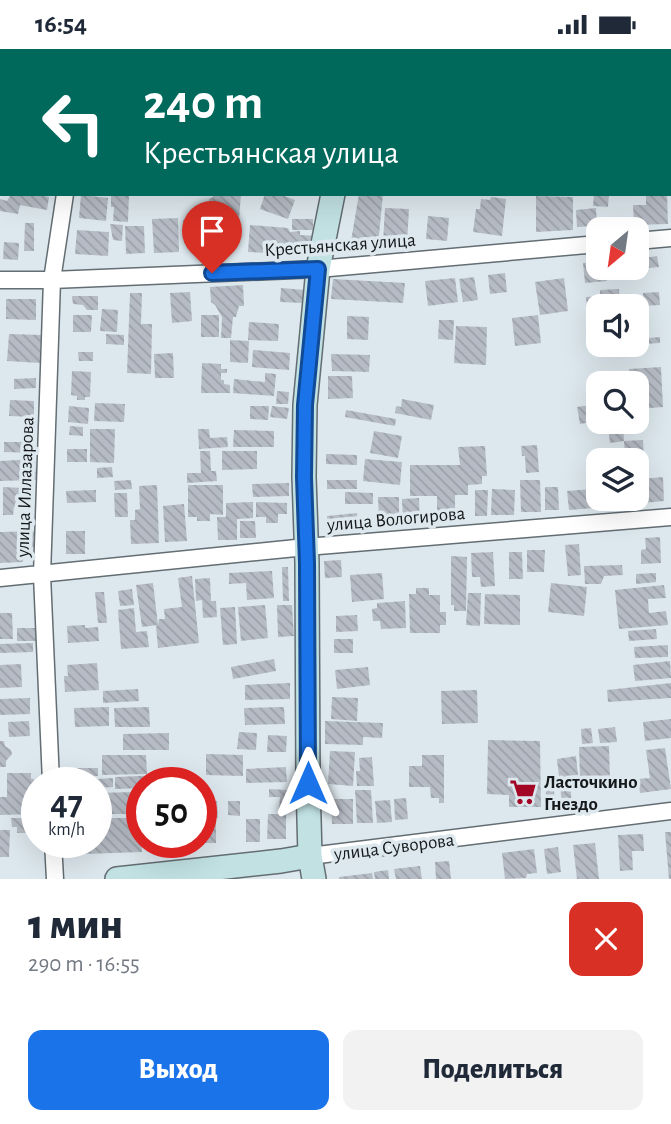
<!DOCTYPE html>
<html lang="ru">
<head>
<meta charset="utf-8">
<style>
  :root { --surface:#fff; --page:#f2f2f3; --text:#1f2937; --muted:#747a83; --accent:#1a73e8 }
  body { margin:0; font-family:"Alegreya Sans",sans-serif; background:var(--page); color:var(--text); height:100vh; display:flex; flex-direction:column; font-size:26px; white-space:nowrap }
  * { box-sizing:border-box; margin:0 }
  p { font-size:23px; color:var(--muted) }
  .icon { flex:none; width:38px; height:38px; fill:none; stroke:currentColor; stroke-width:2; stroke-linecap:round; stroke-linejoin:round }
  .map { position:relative; height:830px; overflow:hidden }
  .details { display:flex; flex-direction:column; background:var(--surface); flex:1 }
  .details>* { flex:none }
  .hud { position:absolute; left:0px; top:0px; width:672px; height:147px; box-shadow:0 7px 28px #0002; background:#00695c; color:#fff; overflow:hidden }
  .needle { width:46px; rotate:209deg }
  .fabs { position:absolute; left:586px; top:168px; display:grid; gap:14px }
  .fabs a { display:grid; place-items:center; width:63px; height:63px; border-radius:14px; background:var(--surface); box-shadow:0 7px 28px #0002; font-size:35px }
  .speed { position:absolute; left:21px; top:718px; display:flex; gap:14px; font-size:35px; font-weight:700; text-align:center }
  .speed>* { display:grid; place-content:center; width:91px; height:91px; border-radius:50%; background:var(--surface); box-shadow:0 7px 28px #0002; line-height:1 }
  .speed small { font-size:18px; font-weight:400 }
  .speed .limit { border:10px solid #d22; background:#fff; color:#111 }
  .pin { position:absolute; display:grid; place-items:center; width:60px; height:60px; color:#fff; margin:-72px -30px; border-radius:50% 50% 50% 0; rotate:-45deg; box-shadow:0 0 7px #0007 }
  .pin .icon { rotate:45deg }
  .me { position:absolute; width:77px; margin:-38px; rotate:0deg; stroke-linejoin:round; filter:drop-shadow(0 0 5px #0008) }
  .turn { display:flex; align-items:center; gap:24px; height:147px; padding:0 28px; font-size:32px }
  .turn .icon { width:91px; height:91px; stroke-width:2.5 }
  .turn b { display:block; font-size:49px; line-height:60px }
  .round { display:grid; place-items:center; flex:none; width:74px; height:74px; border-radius:14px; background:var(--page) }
  .head { display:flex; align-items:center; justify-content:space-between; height:119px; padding:0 28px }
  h1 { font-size:42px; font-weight:800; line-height:52px }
  .cta { display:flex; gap:14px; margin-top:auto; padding:14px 28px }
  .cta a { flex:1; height:80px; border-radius:14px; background:var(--accent); color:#fff; font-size:28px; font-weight:800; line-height:80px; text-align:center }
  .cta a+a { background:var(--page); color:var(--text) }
  .status { display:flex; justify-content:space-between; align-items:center; height:49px; padding:0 35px; background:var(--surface); direction:ltr }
  .status svg { height:19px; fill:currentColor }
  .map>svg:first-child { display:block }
</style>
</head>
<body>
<div class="status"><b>16:54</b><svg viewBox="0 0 49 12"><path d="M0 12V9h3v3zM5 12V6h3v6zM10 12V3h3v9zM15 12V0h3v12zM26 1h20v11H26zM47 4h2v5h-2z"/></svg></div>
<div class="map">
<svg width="671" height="830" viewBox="0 0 671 830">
  <defs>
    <pattern id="building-back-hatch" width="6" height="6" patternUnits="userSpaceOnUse" patternTransform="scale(1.75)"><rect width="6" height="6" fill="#b6bcc5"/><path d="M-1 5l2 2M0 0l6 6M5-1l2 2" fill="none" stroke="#9ca1a9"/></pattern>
  </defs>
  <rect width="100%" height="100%" fill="#dde8ee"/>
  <!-- building -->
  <path fill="url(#building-back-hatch)" d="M11 145H36L49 148 47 161 20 156 18 165 0 162V150L7 152Z
    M111 145H129L128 173 113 172 114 158H111Z
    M213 145H241L239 171 207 169 209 150 213 148Z
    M265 145H279L295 151 288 170 260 160Z
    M359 145H383L378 197 350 198Z
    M594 145H609L608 158 593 157Z
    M646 145H667L668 175 634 176 633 156H646Z
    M81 146 108 149 106 172 79 169Z
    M536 147 573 148V181L536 183Z
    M491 148 506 150 502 187 473 183 476 160H480L481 150 490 151Z
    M385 159 409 160 407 195 383 193Z
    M596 159 597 177 577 178 576 161Z
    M428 167 449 169 447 192 426 190Z
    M178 169 179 203 154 204 152 170Z
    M292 170H313V181H292Z
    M183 171H200L201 194H184Z
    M203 172H219V182H224V206H203Z
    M25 174H34V202H24Z
    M110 175 123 176 122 192 113 191Z
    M250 176 288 179 290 183 300 182V186L318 187 317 207 248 203Z
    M125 177H144L145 204 126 205Z
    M77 181 109 183 108 207 75 205Z
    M4 193 19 194 18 211 3 210Z
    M657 207 659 218 637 220V210Z
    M598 213V219H612V221H606L607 232 585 234 583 214Z
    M618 219H628V227H618Z
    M505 224 507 243 490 245 488 226Z
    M474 228 478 251 463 253 459 230Z
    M455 229 458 253 428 257 425 232Z
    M564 229 568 262 540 266 535 233Z
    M333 230 405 234 403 254 331 250Z
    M243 236 244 257H239L236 268H233L231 289H221L222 268 215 256 211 253 210 238Z
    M281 239 305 241 304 254 280 253Z
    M619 240 620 257H598V260H587L586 248 600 247V241Z
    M190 243 192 272 172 274 170 244Z
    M659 243 660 256 643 257V244Z
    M130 244H142L141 275H152L151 325 127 324Z
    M72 247H98V261H87L83 256 73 255Z
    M6 250H36V271L6 270Z
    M102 260 118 261 117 283 100 282Z
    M73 266H92L91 283H73Z
    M201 266H219V288H201Z
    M538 266 541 294 515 297 512 269Z
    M347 267 369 268 368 291 347 290Z
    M439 271H454L453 291 438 290Z
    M249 273 279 275 278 292 248 291Z
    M456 277 487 278 486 316 454 314Z
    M9 285 41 286 40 314 7 312Z
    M106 285 124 286V296L106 295Z
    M660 288V294L643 295V303L611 305 610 296H637V290Z
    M230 291 249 292 248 314 230 313Z
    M253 301 290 304 289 321 252 318Z
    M78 303H93V312H79Z
    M173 304 174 329H155L154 305Z
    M331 305 370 306 369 323 332 322Z
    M202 314 221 315V320H227V324H221V331H224V335L230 336V344H201Z
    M661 318 663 358 637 360V334H630L629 320Z
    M72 322 91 323 90 348H85V351H77V347L71 346Z
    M265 324 276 325 274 347 233 344 234 330 265 333Z
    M622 326 623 333 604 334 603 328Z
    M328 327H352L353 349 328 350Z
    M36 329V339L14 340V330Z
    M277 342 289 343 288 355H276Z
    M402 350 434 356 431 371 395 364 396 357 401 358Z
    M10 351 34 352V368L9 367Z
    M95 354 125 355 124 373 94 372Z
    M598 355V372L580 375 577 358Z
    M69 357 89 359 88 375 68 373Z
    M250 357H269L268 371 250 370Z
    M272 357 289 359 287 370 270 368Z
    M346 361 396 370 395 377 345 368Z
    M623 376 624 392 643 391 644 407 625 408 624 392 610 394 608 377Z
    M70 377 83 378V387L69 386Z
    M90 380H115L114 414 90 413Z
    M198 380H209L210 389 227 388 228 398 199 400Z
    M234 381 274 382V398H233Z
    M374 382 402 387 398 409 370 404Z
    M4 393H32V404L4 403Z
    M537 396 539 423 526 424 525 407H522L521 397Z
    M485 397 487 427H482V435L468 436V446H455V473H437V447H410V416H460L458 398Z
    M67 400H87V413H67Z
    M200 402H210L211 422H216L217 432 187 434V424H201Z
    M222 402H257V420L222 421Z
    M326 405 357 406V416L326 415Z
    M35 410 36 431 0 432V412Z
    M365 410 402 413 400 436 363 432Z
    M112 418 113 428 97 429V419Z
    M663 428 664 452 643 454 642 430Z
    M131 431 132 440 115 441 114 432Z
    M327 431H357V440H327Z
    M520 431H540L541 463H521Z
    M289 434V447L253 448 252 435Z
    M157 436 159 494 131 495 130 471H135V461L140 460 139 437Z
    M188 436H223V466L210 465V472H197V468H188Z
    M3 438 23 439V458H14L13 466H3Z
    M545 438H558L559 461H545Z
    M492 440 515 441 514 466H491Z
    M593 440 594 459 569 461 567 442Z
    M96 441V453L67 454 66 442Z
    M475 441H488L487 467H475Z
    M345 443 373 444V455H345Z
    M114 444H127L128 468H115Z
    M378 448H399V472H379Z
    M419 449 420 473 403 474 402 450Z
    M612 450H639V454L612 456Z
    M253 453V469L237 470V491H218L217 468H226V454Z
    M256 453 287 454V465H278V474H266V468H256Z
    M184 455 187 492 165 493 163 457Z
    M357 464 358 476 328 479 327 467Z
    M240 472H255L256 489H240Z
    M38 482 39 498H22L23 513 0 514V483Z
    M66 482H85V505H66Z
    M660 488 661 514 641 515V501L646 500 645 489Z
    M579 495 581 526 568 527 565 496Z
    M527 501H545L544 523H527Z
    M493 503 495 537 481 538 480 528H472L471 504Z
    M509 503H522L523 530H509Z
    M451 507 467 508 466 562H454V556H451Z
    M341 511 342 528 325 529 324 512Z
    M622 516 623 526 604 527 601 535H585L584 517Z
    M282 518H288L289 552H283Z
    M272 522 274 549 247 551 246 534 229 535V524Z
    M382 524 384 550 352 553 350 526Z
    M656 524V533L636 535V525Z
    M192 527 199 594 158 599 156 577 158 576 142 578 136 536 153 534 158 576 159 570H165L164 560 182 558 178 529Z
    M210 529 211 552H216L217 568 203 569 202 551 196 552 195 530Z
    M551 534 587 538 584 567 548 563Z
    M664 536 666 549 648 550 649 564 666 562 668 576 619 580 615 541Z
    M416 539H429V546H440V563H446V576H440V584H410L409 545H416Z
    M132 540 134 556 120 557 118 542Z
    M95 543H104L107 574H98Z
    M468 544H481L480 577 466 576Z
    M485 545 520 546V576L484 575Z
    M405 552 406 579 381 580 380 572H373L372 560 377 559V554Z
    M265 556 268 589 241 592 238 558Z
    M277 556H292L294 587 278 588Z
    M235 558 237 595 223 596 220 559Z
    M134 559 136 583 147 582 149 598 121 600 118 561Z
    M0 564H12L13 590H0Z
    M357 566 358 582 336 583V567Z
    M85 576V579L98 578 99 592 68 594 67 577Z
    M17 579H39V592H17Z
    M656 580 657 590 629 592 628 582Z
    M334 590H353V604H334Z
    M33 594V603L0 604V595Z
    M668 596V608L635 609 634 598Z
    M274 610 276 622 233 630 231 618Z
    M670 612 671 629 635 632 633 616Z
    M97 614 99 641 65 643 64 627H68L67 616Z
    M21 615 22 638 0 639V616Z
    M368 618 370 636 337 640 335 621Z
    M290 634V650L245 651V636Z
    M671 634V649L608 653 607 641Z
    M138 640 139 652 103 654V642Z
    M477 641 478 674 442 675 441 642Z
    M332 648 358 649 357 672 331 670Z
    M30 649V665L0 666V650Z
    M109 658V677L75 678 74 659Z
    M149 658 150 678H115L114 659Z
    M284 658 285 675 245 676 244 659Z
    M671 670V689L645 692 643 673Z
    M29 672 30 687 9 688 8 673Z
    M325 672 383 674 382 689 363 688V696L325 695Z
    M615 678 617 693 600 694 598 680Z
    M591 679 593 694 582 695 581 680Z
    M239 683 257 684 256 701 237 700Z
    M169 684V701H123V685Z
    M268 686 287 687 286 703H267Z
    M488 691 540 692 541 758H509V746L487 745Z
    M0 692H4L5 697 11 701 12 705 6 712V718H0Z
    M609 697 610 733H598V727L580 728 579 698Z
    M665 699 671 740 640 744 638 730 650 729 646 701Z
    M330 702 355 703 353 737 328 735Z
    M206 705 243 706V727L206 726Z
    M102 706H146L147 725 102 726Z
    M422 706H444V754H439V749H431L430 738H409V717H422Z
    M576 707 578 726 569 727 572 754 562 755 557 710Z
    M372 708 374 737H357L356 722H360L359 709Z
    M286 718 287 733 246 734V720Z
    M70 719H98V727L70 728Z
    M7 724H31V730H34L35 747H37V765L0 766V748H7Z
    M553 725 555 755 547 756 544 726Z
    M164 726V733H142V739L115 740V728Z
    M113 729V738L96 739V733H81V731Z
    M269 740 288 741 287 761 279 760 280 748H269Z
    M355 741H371L373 774H357Z
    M137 743V765H96V744Z
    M406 749 408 770 395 771 394 750Z
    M331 750H353V775H332Z
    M390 751 392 773 377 774 375 752Z
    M209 752H217L218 769H210Z
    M228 752H240V767L228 766Z
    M268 765H286V790H267Z
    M11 769H37V784H17V778H12Z
    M96 769H141L142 803 84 805 79 804 74 798 73 793H96Z
    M246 770H260V793H246Z
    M201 773H216V794H201Z
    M0 781H10L9 808H0Z
    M665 783H671V830H669Z
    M643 785 644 802H632L633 821 620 822 618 786Z
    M595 794 599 830H577L573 796Z
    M558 798 561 823 547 825 544 800Z
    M534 800 537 824 527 825 526 829 505 830 502 804Z
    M449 812 451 830H436L435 813Z
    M420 817 422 830H396L394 820Z
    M388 821 389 830H375L374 823Z
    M372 824 373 830H339V828Z"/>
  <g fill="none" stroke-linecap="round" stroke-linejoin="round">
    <!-- street casing -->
    <g stroke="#636d72" stroke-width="19">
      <path id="street" d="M86 2V0
        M637 192 671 189
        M0 231H52L318 220 598 195
        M0 529 306 498 671 468
        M51 733 42 526 52 231 65 145
        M53 793 55 830
        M310 807 671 762"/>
    </g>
    <!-- secondary casing -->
    <g stroke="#636d72" stroke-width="26">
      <path id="secondary" d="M357 2V0
        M117 830 281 812 310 807
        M314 830 310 807 308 734 307 514 304 428 305 356 318 220 333 145"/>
    </g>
    <!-- street -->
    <use href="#street" stroke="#fff" stroke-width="16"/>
    <!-- secondary -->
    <use href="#secondary" stroke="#c1e1e3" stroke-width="23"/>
  </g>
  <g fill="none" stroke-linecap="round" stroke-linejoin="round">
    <!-- route casing -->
    <g stroke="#114b97" stroke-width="18">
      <path id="route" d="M212 224 318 220 305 356 304 428 307 514 308 734"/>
    </g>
    <!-- route -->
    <use href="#route" stroke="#1a73e8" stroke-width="12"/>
  </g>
  <!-- icons -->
  <defs>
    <g id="supermarket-bare" transform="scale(2.1)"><path d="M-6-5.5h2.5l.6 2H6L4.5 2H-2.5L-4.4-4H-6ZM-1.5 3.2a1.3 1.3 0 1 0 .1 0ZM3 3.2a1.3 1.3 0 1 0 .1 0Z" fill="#a30625" stroke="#dde8ee" stroke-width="2.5" paint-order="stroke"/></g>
  </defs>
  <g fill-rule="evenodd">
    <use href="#supermarket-bare" x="523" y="743"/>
  </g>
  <g text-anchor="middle" stroke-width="7" stroke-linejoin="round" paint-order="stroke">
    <!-- street labels -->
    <g font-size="19" fill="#15191b" stroke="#dde8ee">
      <text transform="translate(340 195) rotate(-4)" y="7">Крестьянская улица</text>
      <text transform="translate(24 438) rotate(-88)" y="7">улица Иллазарова</text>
      <text transform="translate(396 469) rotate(-5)" y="7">улица Вологирова</text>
      <text transform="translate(394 797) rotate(-7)" y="7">улица Суворова</text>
    </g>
    <!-- poi labels -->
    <g font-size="19" font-weight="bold" fill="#15191b" stroke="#dde8ee" text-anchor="start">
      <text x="544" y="739">Ласточкино<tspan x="544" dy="22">Гнездо</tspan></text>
    </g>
  </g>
</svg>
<div class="fabs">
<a><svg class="needle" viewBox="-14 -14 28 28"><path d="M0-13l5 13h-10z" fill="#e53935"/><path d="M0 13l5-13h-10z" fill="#747a83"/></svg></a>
<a><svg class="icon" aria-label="sound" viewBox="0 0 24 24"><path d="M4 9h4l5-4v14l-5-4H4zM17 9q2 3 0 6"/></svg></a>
<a><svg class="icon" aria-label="search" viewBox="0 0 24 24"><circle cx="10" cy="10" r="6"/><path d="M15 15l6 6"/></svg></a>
<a><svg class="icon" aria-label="layers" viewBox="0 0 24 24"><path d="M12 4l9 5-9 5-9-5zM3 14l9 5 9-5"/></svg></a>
</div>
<div class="speed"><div>47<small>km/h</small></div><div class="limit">50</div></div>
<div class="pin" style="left:212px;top:224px;background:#d93025"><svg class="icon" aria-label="arrive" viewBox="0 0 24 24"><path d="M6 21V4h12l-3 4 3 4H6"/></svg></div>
<svg class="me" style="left:308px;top:734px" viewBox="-20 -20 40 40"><path d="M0-17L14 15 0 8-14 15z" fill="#1a73e8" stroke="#fff" stroke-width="4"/></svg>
<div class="hud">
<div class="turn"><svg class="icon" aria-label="left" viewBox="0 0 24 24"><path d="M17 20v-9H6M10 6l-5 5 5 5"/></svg><div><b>240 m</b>Крестьянская улица</div></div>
</div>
</div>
<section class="details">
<div class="head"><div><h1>1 мин</h1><p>290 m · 16:55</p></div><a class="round" style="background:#d93025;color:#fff"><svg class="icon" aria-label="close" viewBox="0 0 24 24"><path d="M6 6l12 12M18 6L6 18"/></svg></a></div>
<div class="cta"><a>Выход</a><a>Поделиться</a></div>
</section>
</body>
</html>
